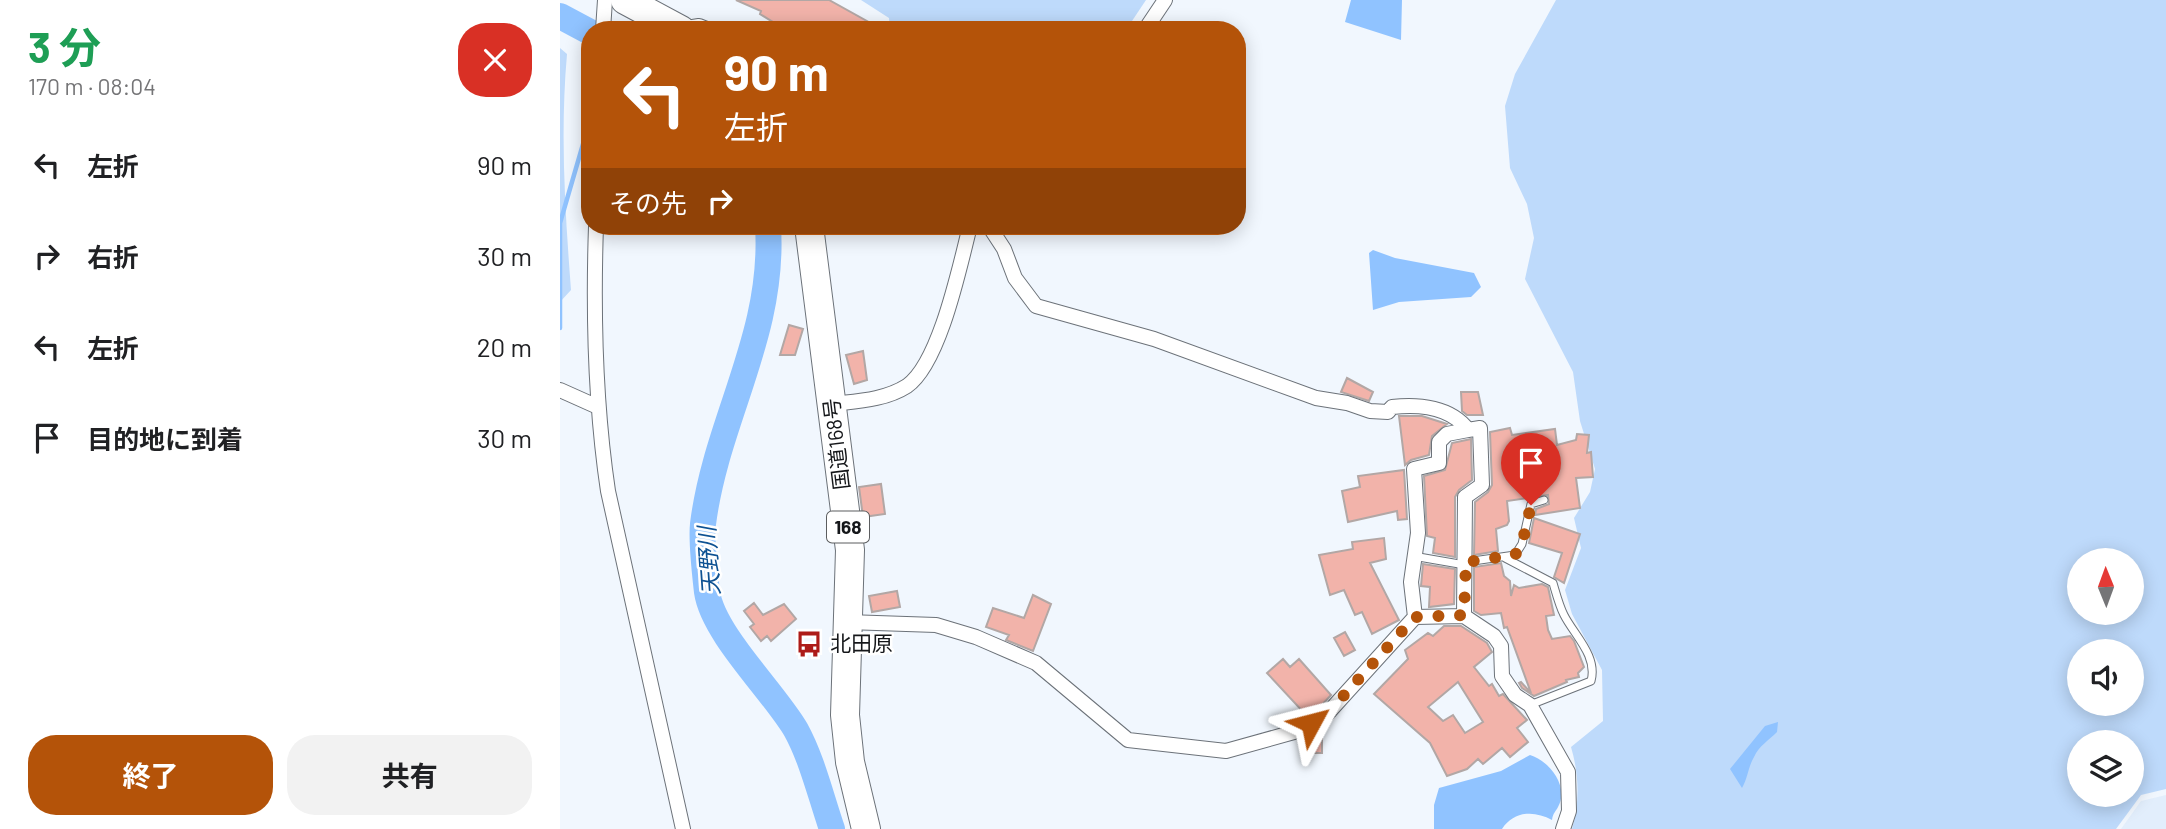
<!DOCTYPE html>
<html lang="ja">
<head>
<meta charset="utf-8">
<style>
  :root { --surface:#fff; --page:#f2f2f2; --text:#202124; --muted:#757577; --accent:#b45309 }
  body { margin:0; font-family:Barlow,"Noto Sans JP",sans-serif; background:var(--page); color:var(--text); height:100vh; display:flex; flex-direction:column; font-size:26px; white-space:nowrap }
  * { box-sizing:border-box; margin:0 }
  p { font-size:23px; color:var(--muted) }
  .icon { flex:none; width:38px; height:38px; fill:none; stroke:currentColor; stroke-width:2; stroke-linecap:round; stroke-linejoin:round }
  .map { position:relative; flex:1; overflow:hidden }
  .panel { display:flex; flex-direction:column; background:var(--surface); width:560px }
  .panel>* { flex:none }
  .hud { position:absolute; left:21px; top:21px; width:665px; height:214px; border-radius:28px; box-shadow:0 4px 18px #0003; background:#b45309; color:#fff; overflow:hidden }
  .needle { width:46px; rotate:359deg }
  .controls { position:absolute; left:1507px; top:548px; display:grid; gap:14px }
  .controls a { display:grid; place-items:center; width:77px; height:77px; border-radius:50%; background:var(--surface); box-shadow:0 4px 18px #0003; font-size:35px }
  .pin { position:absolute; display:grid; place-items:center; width:60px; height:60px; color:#fff; margin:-72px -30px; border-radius:50% 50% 50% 0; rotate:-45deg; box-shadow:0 0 7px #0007 }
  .pin .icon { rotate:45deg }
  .me { position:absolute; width:77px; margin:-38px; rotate:52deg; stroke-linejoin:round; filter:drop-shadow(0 0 5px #0008) }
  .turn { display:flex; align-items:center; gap:24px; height:147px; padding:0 28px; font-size:32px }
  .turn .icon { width:91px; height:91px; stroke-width:2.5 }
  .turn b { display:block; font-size:49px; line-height:60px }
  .then { display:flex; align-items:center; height:66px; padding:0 28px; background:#0003; gap:14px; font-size:26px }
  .round { display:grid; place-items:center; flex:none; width:74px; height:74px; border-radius:28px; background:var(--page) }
  .summary { display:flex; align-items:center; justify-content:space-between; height:119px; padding:0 28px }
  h1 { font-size:42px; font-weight:700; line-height:52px; color:#1e9e55 }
  .button { display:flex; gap:14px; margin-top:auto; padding:14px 28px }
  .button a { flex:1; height:80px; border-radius:28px; background:var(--accent); color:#fff; font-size:28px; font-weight:700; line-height:80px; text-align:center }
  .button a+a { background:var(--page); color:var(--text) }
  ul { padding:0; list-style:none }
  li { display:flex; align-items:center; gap:21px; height:91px; padding:0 28px }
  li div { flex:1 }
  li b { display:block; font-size:26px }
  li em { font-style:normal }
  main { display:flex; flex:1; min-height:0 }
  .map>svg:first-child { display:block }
</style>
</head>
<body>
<main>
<section class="panel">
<div class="summary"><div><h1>3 分</h1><p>170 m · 08:04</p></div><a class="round" style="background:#d93025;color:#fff"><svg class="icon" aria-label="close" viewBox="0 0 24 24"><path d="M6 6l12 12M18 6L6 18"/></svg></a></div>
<ul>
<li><svg class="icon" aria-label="left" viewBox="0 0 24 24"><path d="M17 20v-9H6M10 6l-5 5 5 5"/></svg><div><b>左折</b></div><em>90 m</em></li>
<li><svg class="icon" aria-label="right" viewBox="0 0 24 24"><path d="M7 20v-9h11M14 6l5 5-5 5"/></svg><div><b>右折</b></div><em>30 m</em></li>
<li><svg class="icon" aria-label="left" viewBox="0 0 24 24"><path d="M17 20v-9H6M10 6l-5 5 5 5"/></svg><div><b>左折</b></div><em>20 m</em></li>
<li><svg class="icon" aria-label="arrive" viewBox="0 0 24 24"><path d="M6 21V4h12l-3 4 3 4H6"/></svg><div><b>目的地に到着</b></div><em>30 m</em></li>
</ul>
<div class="button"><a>終了</a><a>共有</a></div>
</section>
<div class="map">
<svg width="1606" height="829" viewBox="0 0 1606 829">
  <rect width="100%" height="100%" fill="#f1f7fe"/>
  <!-- built -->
  <path fill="#e2eefc" d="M1606 795V829H1561L1581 801Z"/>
  <!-- green -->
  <path fill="#bedafb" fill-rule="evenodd" d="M301 0H586L566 30H330L329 18Z
    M996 0H1606V789L1581 795 1556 829H1012C1020 802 1019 774 1011 747L1043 721 1042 670 1012 614 1005 590 1021 548 1014 518 1030 492 1035 469 1020 421 1013 372 965 279 974 238 967 204 950 168 945 106 955 74ZM1519 560H1572V612H1519ZM1519 651H1572V704H1519ZM1519 742H1572V794H1519Z
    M0 48 7 54C0 133 5 211 11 290L0 302Z"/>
  <!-- water -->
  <path fill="#90c3ff" d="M791 0H842L841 40 785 22Z
    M813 250 835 258 914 273 921 287 911 297 839 302 813 310 809 253Z
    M1218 722 1217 732C1209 740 1199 746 1194 757 1188 767 1188 778 1182 788L1170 769 1205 726Z
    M970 755C988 760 1010 786 998 807 996 811 993 813 992 820 974 810 954 811 942 829H874V805L879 788 941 771Z"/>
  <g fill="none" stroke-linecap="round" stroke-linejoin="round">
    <!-- stream -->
    <path stroke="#90c3ff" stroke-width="4.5" d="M0 328V223L28 127 30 104"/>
    <!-- river -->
    <path stroke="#90c3ff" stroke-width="26" d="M0 16 30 32
      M208 226C215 336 156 420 143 524 141 541 145 574 147 592 153 634 214 692 236 730 252 759 261 797 272 829"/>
  </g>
  <!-- building -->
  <path fill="#f2b3aa" stroke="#b2a7a5" stroke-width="2" fill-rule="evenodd" d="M176 0H269L323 30H226L200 14 201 11Z
    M229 325 243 329 235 355H220Z
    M303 351 307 380 294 384 286 355Z
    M787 378 813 392 809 401 781 392Z
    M901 392H918L923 415H907L902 411Z
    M839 416H862L887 424 872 436 869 455 851 460 845 465Z
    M950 428 952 435 995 429 997 445 1016 440 1017 434 1029 435 1027 453 1031 452 1033 477 1016 478 1020 508 975 515 976 509 989 504 988 495 947 501 949 521 947 525 936 529 938 551 914 555 915 502 928 492 932 485 930 432Z
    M911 439 912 480 899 490 895 497V557L873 553 875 538 867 536 864 476 885 470 892 443Z
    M844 470 847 519 838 520 837 511 788 522 782 491 800 487 798 476Z
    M321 484 325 514 303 517 299 487Z
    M974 518 1020 534 1004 583 994 577 1002 553 969 543Z
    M824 538 826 559 810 563 839 620 812 634 802 612 795 615 784 590 770 595 759 555 793 549 792 542Z
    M941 563 944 576 950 581 951 596 954 585 959 588 982 584 988 587 994 615 986 616 988 630 992 639 1010 636 1014 641 1024 667 1018 673 1019 677 1006 680 1007 682 974 696 962 688 959 683 961 682 971 693 947 627 944 628 941 613 921 615 914 611V567Z
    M863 564 895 569 894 604 869 607 870 587 861 586Z
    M337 591 340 607 312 612 309 596Z
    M473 595 491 604 473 651 446 640 449 635 426 627 433 608 464 618Z
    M194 603 203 615 224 604 236 619 211 641 207 636 201 641 190 627 194 624 184 611Z
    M884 626H901L927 643 932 652 914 667 929 686 932 684 939 696 943 694 967 720 957 728 968 742 950 757 942 748 923 764 918 759 907 769 887 776 870 743 814 694 848 659 845 650 868 633 873 636ZM898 682 923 722 905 733 893 715 883 721 868 707Z
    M785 632 795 650 784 656 774 638Z
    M723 659 730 667 739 659 771 695 761 706 746 715 707 673Z
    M762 731V753H747V736Z"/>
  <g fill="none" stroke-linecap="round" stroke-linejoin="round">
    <!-- lane casing -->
    <g stroke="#6c7279" stroke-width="9">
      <path id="lane" d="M853 556 905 565
        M945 558 993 583C996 593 999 605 1004 615 1014 635 1038 656 1031 681L970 705
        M906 562 955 555 962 544 971 504 984 500"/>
    </g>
    <!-- street casing -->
    <g stroke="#6c7279" stroke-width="16">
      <path id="street" d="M120 29 139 26 149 30
        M43 30 45 0
        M585 30 605 0
        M36 226C33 314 35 404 48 491L123 829
        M0 390 38 407
        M273 404C298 401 325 400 347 386 380 363 400 265 410 226
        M904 616 934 636 941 646 942 676 955 695 970 705 1008 772 1009 811 1003 829
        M855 617 851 582 858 533 854 469 879 463V442L887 434 908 430
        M287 622 376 625 416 637 476 663 568 740 666 751 734 732 767 714 855 617 904 616 905 497 922 485 920 428 908 430C891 407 859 404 832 407L828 412 810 411 787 403 756 398 594 339 476 306 455 278 444 249 429 226"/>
    </g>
    <!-- highway casing -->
    <g stroke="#6c7279" stroke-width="30">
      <path id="highway" d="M65 0 121 30
        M249 226 290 550 285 715 290 762 306 829"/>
    </g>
    <!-- lane -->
    <use href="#lane" stroke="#fff" stroke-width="7"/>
    <!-- street -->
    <use href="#street" stroke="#fff" stroke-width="14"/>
    <!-- highway -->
    <use href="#highway" stroke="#fff" stroke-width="28"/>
  </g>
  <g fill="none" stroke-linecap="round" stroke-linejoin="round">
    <!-- route -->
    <path stroke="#b45309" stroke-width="12" stroke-dasharray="0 21.6" d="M751 723 767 714 855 617 904 615 906 562 955 555 962 544 971 505"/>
  </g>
  <!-- icons -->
  <defs>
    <g id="bus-bare" transform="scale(2.1)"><path d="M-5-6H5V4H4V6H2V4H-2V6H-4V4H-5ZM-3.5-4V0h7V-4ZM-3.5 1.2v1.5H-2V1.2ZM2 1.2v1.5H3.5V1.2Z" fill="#ad1b18" stroke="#fff" stroke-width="2.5" paint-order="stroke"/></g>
  </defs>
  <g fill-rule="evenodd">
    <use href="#bus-bare" x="249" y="644"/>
  </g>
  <g text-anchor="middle" stroke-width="5" stroke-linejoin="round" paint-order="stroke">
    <!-- shield labels -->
    <rect fill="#fff" stroke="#5b5d5f" stroke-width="2" x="267" y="511.5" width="42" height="31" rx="5"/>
    <g font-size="19" font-weight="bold" fill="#15171a">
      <text x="288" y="534">168</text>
    </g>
    <!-- street labels -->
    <g font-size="21" fill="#15171a" stroke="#fff">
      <text transform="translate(277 444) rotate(-97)" y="7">国道168号</text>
    </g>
    <!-- poi labels -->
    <g font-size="21" fill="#15171a" stroke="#fff" text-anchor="start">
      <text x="270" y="651">北田原</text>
    </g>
    <!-- water labels -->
    <g font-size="23" font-style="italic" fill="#0e5293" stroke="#fff">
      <text transform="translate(149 561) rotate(-94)" y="8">天野川</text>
    </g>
  </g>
</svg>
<div class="controls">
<a><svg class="needle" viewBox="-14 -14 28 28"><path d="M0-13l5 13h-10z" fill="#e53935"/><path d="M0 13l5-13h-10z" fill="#757577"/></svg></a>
<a><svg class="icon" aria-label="sound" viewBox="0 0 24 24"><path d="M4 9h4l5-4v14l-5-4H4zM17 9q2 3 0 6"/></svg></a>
<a><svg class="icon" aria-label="layers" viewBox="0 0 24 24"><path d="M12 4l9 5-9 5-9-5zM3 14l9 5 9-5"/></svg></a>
</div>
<div class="pin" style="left:971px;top:505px;background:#d93025"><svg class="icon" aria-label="arrive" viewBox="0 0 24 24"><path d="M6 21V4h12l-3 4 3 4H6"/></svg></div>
<svg class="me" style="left:751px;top:723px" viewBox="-20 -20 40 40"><path d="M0-17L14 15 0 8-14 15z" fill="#b45309" stroke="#fff" stroke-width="4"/></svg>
<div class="hud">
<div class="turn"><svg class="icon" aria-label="left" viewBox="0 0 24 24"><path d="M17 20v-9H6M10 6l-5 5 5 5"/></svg><div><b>90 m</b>左折</div></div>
<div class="then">その先<svg class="icon" aria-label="right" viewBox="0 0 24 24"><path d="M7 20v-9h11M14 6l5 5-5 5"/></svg></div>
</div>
</div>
</main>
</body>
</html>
